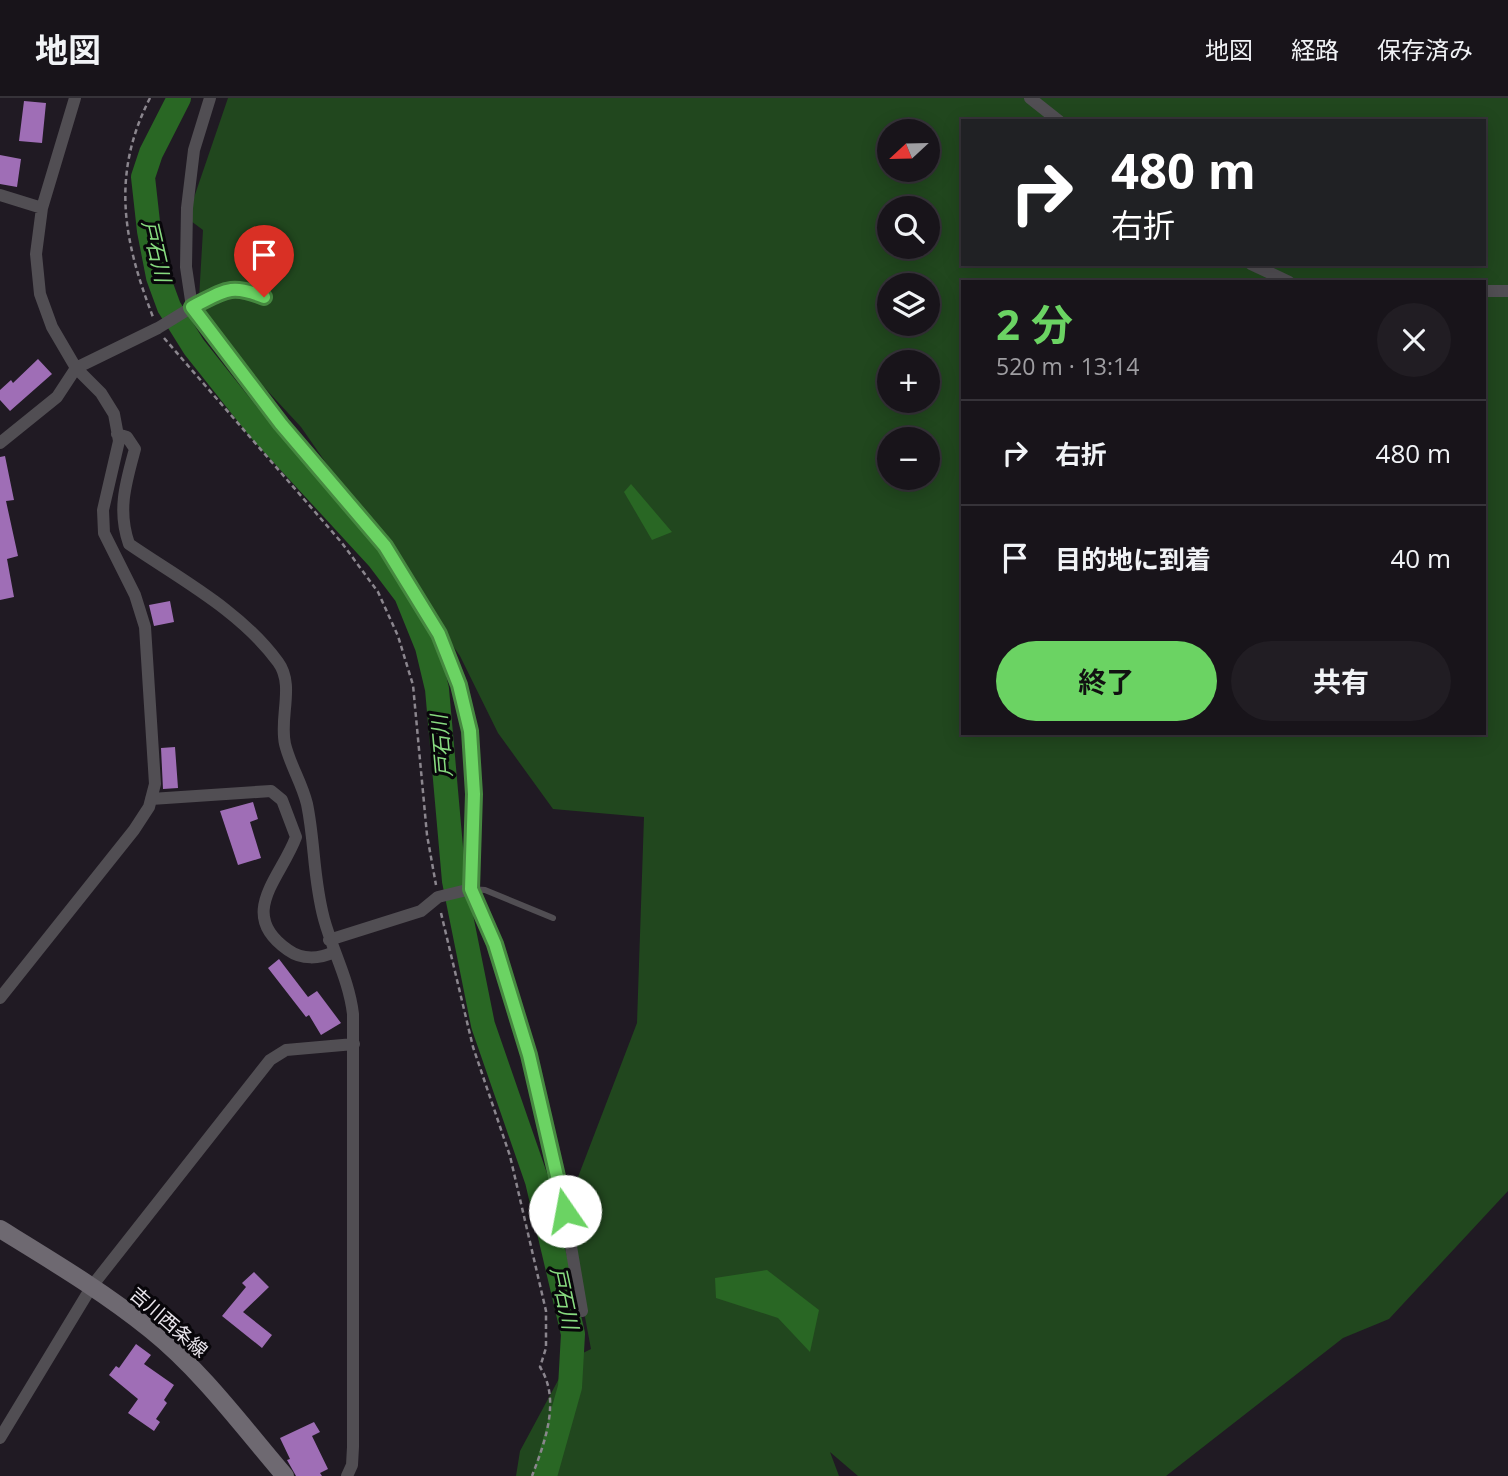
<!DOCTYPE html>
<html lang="ja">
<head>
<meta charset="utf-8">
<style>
  :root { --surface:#18141a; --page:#211d23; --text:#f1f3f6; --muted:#9f9ea2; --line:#363339; --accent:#6bd363 }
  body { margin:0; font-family:"Open Sans","Noto Sans JP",sans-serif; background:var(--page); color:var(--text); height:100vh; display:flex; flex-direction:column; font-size:26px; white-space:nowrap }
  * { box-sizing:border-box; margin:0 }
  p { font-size:23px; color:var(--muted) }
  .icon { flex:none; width:38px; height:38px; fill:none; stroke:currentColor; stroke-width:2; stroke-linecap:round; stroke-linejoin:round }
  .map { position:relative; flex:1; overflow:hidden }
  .sheet { position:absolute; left:961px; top:182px; width:525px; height:455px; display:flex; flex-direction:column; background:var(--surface); border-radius:0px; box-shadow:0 4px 18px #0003,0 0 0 2px var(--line) }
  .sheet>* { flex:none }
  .banner { position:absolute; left:961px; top:21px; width:525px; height:147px; border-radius:0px; box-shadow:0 4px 18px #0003,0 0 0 2px var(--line); background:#202124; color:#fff; overflow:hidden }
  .needle { width:46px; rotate:248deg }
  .tools { position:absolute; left:877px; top:21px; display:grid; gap:14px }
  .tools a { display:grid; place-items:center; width:63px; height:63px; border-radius:50%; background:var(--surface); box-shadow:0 4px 18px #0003,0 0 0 2px var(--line); font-size:35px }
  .pin { position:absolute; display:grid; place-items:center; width:60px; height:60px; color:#fff; margin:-72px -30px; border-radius:50% 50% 50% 0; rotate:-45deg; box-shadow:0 0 7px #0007 }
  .pin .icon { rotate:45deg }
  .me { position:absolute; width:77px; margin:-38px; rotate:348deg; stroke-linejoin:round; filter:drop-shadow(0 0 5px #0008) }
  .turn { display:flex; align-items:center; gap:24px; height:147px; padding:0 35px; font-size:32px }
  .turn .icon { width:91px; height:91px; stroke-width:2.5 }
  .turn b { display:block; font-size:49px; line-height:60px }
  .round { display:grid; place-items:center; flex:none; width:74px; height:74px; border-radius:37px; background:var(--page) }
  .head { display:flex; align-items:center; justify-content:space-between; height:119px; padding:0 35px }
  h1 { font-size:42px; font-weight:700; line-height:52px; color:var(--accent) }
  .button { display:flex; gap:14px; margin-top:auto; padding:14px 35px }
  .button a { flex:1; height:80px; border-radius:42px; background:var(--accent); color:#111; font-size:28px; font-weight:700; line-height:80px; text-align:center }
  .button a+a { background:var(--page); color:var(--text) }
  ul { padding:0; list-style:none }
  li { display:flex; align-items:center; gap:21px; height:105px; padding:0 35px; border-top:2px solid var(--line) }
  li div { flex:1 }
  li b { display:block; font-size:26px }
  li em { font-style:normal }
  header { display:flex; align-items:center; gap:42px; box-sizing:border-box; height:98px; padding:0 35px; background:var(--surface); border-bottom:2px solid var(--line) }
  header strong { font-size:33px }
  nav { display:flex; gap:38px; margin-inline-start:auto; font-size:24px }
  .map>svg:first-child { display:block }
</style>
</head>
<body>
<header>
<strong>地図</strong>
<nav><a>地図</a><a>経路</a><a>保存済み</a></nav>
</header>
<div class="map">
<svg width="1508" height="1378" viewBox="0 0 1508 1378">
  <rect width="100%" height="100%" fill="#201a23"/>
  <!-- green -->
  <path fill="#21471e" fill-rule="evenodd" d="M228 0H1508V1093L1389 1221 1343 1240 1166 1378H858L830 1354 839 1378H516L520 1353 569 1262 591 1251 565 1113 637 925 644 719 553 711 498 635 460 558 301 329 198 218 203 132 187 120ZM962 23H1484V166H962ZM889 33H928V72H889ZM889 110H928V149H889ZM962 184H1484V635H962ZM889 187H928V226H889ZM889 264H928V303H889ZM889 341H928V380H889Z"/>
  <!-- water -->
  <path fill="#296724" d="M631 386 672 434 652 442 624 394Z
    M767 1172 819 1212 810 1254 778 1220 716 1200 715 1180Z"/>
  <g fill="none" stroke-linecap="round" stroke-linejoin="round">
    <!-- river -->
    <path stroke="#296724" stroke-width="24" d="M179 0 151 55 143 79 149 133 158 179 169 209 194 249 260 332 378 460 406 497 427 549 437 591 454 783 483 927 537 1083 573 1236 570 1289 545 1378"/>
  </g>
  <!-- building -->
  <path fill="#9f6eb6" d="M24 3 46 5 42 45 19 43Z
    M0 57 21 61 17 89 0 86Z
    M38 261 52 276 10 313 0 302V292L11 282 13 285Z
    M5 358 14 402 6 403 18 458 7 461 14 499 0 502V359Z
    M170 503 174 524 154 528 149 507Z
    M175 649 178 690 163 691 161 650Z
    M253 704 258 721 250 724 261 760 238 767 220 713Z
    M279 861 308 899 317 893 341 925 321 937 309 917 306 919 268 870Z
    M254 1174 269 1189 243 1214 272 1237 262 1250 222 1218 246 1189 242 1185Z
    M136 1246 151 1257 144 1266 174 1287 164 1302 167 1305 156 1321 160 1324 154 1333 128 1315 138 1301 109 1277 116 1268 119 1270Z
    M314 1324 320 1334 312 1338 328 1371 320 1375 322 1378H296L287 1362 290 1361 280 1340Z"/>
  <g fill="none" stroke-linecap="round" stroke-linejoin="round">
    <!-- path -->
    <path stroke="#8b868e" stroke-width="2.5" stroke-dasharray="5 3.5" stroke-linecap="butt" d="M150 0C111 76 123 142 153 219
      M164 240 342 445 378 494 398 538 413 587 427 737 436 787
      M441 815 473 949 510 1058 546 1213V1250L540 1269C561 1302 545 1344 532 1378"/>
    <!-- service -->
    <path stroke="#514e53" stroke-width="6" d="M191 210C222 193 229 185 264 199
      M471 791 485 792 553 820"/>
    <!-- minor -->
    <path stroke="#514e53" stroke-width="12" d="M210 0 194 52 187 110 186 169 192 209 281 326 385 448 439 536 459 587 470 633 474 696 471 791 495 846 529 958 565 1113 582 1213
      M1030 0 1059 23
      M0 97 42 110
      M1251 166 1289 184
      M1484 193H1508
      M117 336 127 339 135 351C126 384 117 412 129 446 180 481 241 513 278 564 295 587 279 619 285 646 290 667 302 685 307 706 315 745 313 780 324 821 333 854 349 882 353 916V1349L352 1367 347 1378
      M0 345 57 299 76 270 158 230 189 211
      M151 701 271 693 282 702 296 739C281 780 236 816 288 852 302 862 319 861 334 854
      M329 842 421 813 438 799 471 791
      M0 900 134 732 149 709 155 686 145 529 135 497 104 435 103 412 119 343 114 316 101 295 76 270 52 229 40 196 36 156 42 110 75 0
      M0 1340 92 1188 270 962 286 952 354 946"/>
    <!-- secondary -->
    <path stroke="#6e6971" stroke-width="18" d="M0 1131C52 1163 104 1194 151 1232 202 1273 243 1329 285 1378"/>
  </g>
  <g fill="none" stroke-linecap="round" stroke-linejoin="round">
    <!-- route casing -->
    <g stroke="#468940" stroke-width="18">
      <path id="route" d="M264 199C230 185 224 193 192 209L281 326 385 448 439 536 459 587 470 633 474 696 471 791 495 846 529 957 565 1113"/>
    </g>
    <!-- route -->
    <use href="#route" stroke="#6bd363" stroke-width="12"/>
  </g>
  <g text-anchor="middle" stroke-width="6" stroke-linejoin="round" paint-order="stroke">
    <!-- street labels -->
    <g font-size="19" fill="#e9e5ec" stroke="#08060a">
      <text transform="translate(169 1224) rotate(41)" y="7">吉川西条線</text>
    </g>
    <!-- water labels -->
    <g font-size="21" font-style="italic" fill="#88db80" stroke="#08060a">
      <text transform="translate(156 153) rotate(77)" y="7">戸石川</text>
      <text transform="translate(442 648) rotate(-95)" y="7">戸石川</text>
      <text transform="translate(564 1200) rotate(78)" y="7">戸石川</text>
    </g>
  </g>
</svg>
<div class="tools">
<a><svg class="needle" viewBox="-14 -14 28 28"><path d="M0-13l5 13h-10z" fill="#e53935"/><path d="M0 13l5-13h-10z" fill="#9f9ea2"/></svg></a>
<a><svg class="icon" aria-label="search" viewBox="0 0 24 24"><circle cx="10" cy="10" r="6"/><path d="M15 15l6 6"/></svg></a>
<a><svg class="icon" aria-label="layers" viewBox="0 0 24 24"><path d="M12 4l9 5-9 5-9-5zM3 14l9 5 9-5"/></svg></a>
<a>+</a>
<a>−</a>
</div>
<div class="pin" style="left:264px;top:199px;background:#d93025"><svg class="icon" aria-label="arrive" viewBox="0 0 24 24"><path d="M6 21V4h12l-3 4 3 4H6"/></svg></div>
<svg class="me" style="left:565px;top:1113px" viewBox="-20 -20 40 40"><circle r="19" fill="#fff"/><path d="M0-13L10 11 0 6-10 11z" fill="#6bd363"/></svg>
<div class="banner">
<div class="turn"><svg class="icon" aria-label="right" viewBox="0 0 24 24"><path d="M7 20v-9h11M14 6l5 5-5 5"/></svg><div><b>480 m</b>右折</div></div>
</div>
<section class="sheet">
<div class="head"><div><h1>2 分</h1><p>520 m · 13:14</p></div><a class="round"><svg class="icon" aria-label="close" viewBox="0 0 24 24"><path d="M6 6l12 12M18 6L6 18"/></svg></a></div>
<ul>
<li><svg class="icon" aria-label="right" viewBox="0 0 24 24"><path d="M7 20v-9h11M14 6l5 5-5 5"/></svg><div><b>右折</b></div><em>480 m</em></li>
<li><svg class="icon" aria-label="arrive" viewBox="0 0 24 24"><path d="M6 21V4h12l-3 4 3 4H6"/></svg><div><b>目的地に到着</b></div><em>40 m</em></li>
</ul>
<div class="button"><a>終了</a><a>共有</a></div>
</section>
</div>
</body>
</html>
